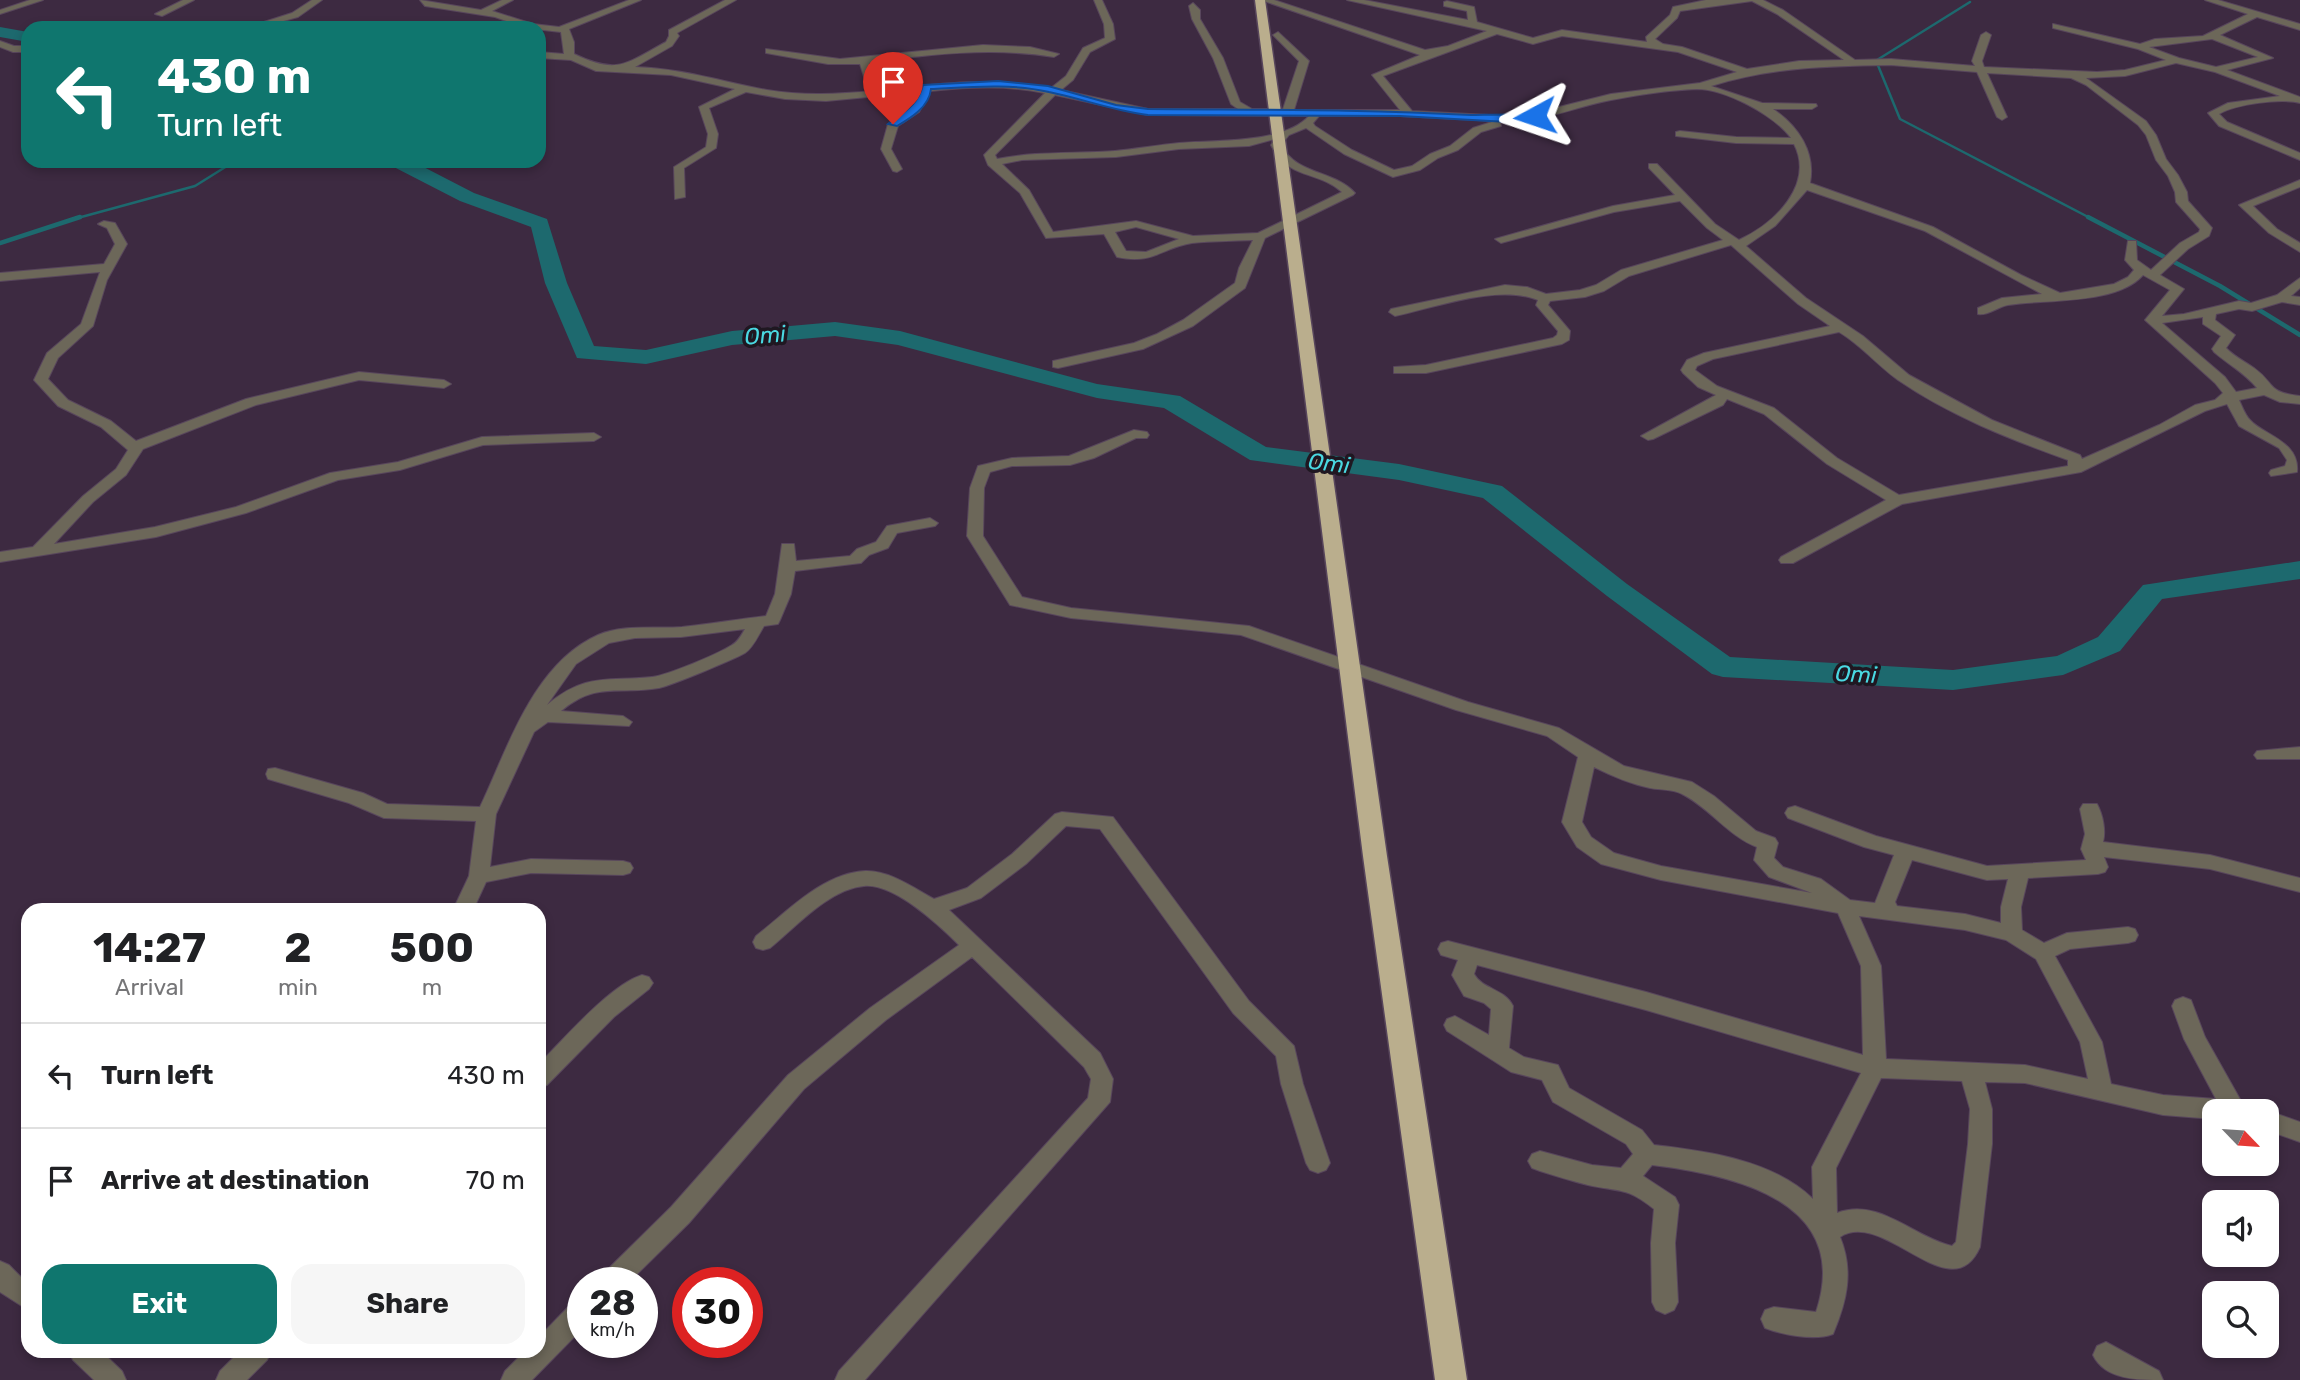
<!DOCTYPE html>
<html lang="en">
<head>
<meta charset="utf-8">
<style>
  :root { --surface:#fff; --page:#f6f6f6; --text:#202124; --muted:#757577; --line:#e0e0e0; --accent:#0f766e }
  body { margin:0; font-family:Rubik,sans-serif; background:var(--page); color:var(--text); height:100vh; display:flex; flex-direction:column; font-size:26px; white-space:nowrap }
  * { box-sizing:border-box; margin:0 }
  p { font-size:23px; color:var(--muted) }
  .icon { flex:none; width:38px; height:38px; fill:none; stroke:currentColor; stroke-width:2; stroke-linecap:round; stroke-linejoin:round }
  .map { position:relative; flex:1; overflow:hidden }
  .side { position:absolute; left:21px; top:903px; width:525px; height:455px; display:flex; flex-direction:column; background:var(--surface); border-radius:21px; box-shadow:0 4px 10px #0003 }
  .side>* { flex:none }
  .hud { position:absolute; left:21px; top:21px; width:525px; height:147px; border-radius:21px; box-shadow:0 4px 10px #0003; background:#0f766e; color:#fff; overflow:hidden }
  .needle { width:46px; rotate:115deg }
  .fabs { position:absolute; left:2202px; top:1099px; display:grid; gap:14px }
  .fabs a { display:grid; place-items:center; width:77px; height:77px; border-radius:14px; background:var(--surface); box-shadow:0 4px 10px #0003; font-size:35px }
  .speed { position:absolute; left:567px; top:1267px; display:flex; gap:14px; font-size:35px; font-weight:700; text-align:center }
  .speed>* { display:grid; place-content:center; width:91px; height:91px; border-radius:50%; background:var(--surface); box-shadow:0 4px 10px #0003; line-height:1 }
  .speed small { font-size:18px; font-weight:400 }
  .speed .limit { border:10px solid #d22; background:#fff; color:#111 }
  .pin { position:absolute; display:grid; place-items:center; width:60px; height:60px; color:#fff; margin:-72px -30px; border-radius:50% 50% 50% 0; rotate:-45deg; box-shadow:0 0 7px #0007 }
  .pin .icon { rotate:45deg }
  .me { position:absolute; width:77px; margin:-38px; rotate:265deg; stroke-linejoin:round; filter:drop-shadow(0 0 5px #0008) }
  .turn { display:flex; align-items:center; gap:24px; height:147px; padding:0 21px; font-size:32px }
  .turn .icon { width:91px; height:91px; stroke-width:2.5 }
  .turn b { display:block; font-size:49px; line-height:60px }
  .eta { display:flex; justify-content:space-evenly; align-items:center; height:119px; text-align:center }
  .eta b { font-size:42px; font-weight:700; line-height:49px }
  .action { display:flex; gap:14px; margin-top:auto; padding:14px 21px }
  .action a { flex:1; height:80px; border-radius:21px; background:var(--accent); color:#fff; font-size:28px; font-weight:700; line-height:80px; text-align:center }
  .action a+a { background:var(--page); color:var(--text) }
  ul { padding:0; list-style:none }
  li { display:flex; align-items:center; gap:21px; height:105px; padding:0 21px; border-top:2px solid var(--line) }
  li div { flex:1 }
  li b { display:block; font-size:26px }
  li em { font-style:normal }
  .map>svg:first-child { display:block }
</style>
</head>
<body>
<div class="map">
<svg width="2300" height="1380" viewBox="0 0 2300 1380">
  <rect width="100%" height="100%" fill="#3d2a41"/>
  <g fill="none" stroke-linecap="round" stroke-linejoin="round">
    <!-- stream-far1 -->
    <path stroke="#1d696e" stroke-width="2.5" d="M1877 60 1970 2
      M1877 63 1900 119 2092 219
      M74 219 195 186 235 161"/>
    <!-- stream -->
    <path stroke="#1d696e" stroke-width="4.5" d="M2088 217 2220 286 2300 335
      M0 243 80 217"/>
    <!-- river -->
    <path fill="#1d696e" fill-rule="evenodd" d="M0 27 28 32V42L0 37Z
      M387 161H412L474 193 547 219 567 283 594 346 646 350 732 331 835 322 900 331 1097 384 1180 396 1266 447 1399 464 1502 486 1627 584 1730 657 1953 670 2057 656 2098 637 2143 585 2300 561V579L2162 599 2120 651 2063 675 1953 690 1723 677 1712 674 1607 596 1483 498 1399 480 1250 460 1164 408 1097 398 898 345 835 336 732 345 646 364 577 358 545 283 531 227 460 201 390 165Z"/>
    <!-- minor casing -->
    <g stroke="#58465c" stroke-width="2">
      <path id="minor" d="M30 0H43L0 14V10Z
        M183 0H194L162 16 155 14Z
        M312 0H322L298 17 269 25 264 22 292 13Z
        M420 0 481 10 502 0H513L492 11 533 24 559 27 629 0H641L569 29 574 42V54C618 75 625 64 666 42L669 36V30L725 0H736L677 33 679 36 672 46 635 67C680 68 723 82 767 90 803 96 839 94 875 91L865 80 860 64H828L766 53V49L840 59 983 45 1030 47 1059 54 1054 57C992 47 931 54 869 63L875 79 886 90C941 83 994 77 1051 88L1066 76 1083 48 1105 38 1104 24 1094 0H1102L1113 24 1115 39 1090 52 1073 80 1061 90 1148 109H1238L1231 104 1213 58 1192 19 1189 6 1193 3 1200 10V19L1223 58 1240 102 1252 109H1283L1299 61 1273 35 1278 32 1309 61 1294 110H1400L1372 75 1420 55 1261 0H1274L1425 50 1448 46 1487 31 1347 0H1364L1468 20 1467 11 1444 6V2L1447 1 1474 7 1477 22 1533 38 1562 30 1647 42 1646 37 1670 15 1673 7 1706 0H1763L1783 10 1855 60 1891 59 1975 66 1972 61 1981 35 1986 32 1991 35 1982 61 1984 67 2097 72 2125 70 2166 60 2138 49 2053 28V24L2140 44 2155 39 2203 36 2248 14 2205 0H2218L2300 24V30L2257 17 2220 35 2273 58 2227 70 2300 97V103C2282 98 2236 104 2219 114L2227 122 2300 153V160L2219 126 2208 113 2228 103 2280 96 2215 72 2176 63 2125 76 2086 78 2146 121 2156 135 2166 159 2178 175 2187 192 2188 201 2212 228 2209 236 2188 249 2160 275 2184 289 2162 316 2184 314 2239 301 2251 303 2277 295 2300 278V288L2291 296 2300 297V305L2282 302 2252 311 2239 309 2216 314 2215 320 2235 335 2226 348C2235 357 2244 361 2254 368 2276 384 2266 392 2300 396V404L2280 402 2264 395 2239 400C2242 406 2245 415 2250 420 2263 435 2300 441 2297 472L2271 476 2269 473 2271 470 2285 466 2287 460 2279 448 2239 426 2227 404 2205 411 2081 472 1902 504 1793 563H1781L1779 560 1781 557 1886 500 1827 464 1764 414 1727 399 1723 405 1653 439 1648 440 1641 436 1716 395 1698 387 1683 373 1681 370 1687 360 1704 353 1830 326 1798 304 1731 245 1629 276 1604 291 1585 297 1550 301 1548 305 1570 331 1569 340 1562 344 1426 373H1394V367L1426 365 1553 338 1557 335 1558 331 1536 305 1538 300C1498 284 1437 307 1395 316L1389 312 1391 309 1505 285 1527 287 1546 294 1580 290 1596 285 1621 270 1723 240 1707 228 1680 201 1614 212 1501 243 1495 239 1613 206 1675 195 1649 168V164H1657L1715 224 1739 240C1774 224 1815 185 1794 144L1736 143 1676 136V132L1680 131 1736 137 1791 138C1774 115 1725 89 1697 89 1669 90 1638 95 1611 100 1574 107 1538 124 1500 122L1501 126 1481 132 1458 150 1438 158 1420 170 1393 177 1344 154 1306 128 1289 135 1281 145C1296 175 1334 170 1355 193L1353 195 1265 238 1245 288 1193 326 1143 349 1058 368 1053 367V361L1134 343 1157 334 1183 320 1235 283 1239 268 1253 240C1233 241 1212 241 1192 243 1161 248 1153 265 1117 257L1104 234 1046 238 1020 193 988 165 984 155 1045 93C1007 85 969 87 930 91L919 112 898 126 891 149 902 169 897 172 893 171 881 149 888 124 912 107 920 92 826 101 785 99 746 92 709 108 718 134 716 148 684 168 685 197 675 199 674 167 706 147 708 134 699 107 735 89 671 75 596 71 571 60 539 58V52L564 54 561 32 526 28 495 17 425 6ZM1752 1 1777 14 1844 60 1799 61 1747 69 1682 47 1663 44 1655 39 1677 18 1680 11ZM1497 34 1533 44 1562 36 1678 52 1737 72 1700 83 1611 94 1535 113 1508 116 1412 111 1383 76ZM2212 39 2258 57 2216 67 2179 58 2149 47ZM1891 65 1977 72 1997 117 2002 120 2007 117 1987 73 2071 78 2086 85 2138 125 2146 135 2156 160 2168 176 2175 192 2176 202 2200 229 2199 232 2180 243 2151 270 2137 260 2136 241H2128L2125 260 2134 270 2128 277 2114 284 2060 293 2021 275 1933 227 1810 183C1816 152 1798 126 1773 109H1812L1817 106 1816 104 1762 103 1711 86C1771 67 1829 66 1891 65ZM1055 95 1148 115 1309 116C1284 144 1214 140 1179 143 1158 145 1136 149 1115 151 1075 154 1036 151 997 159L995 155ZM1319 116H1400L1495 121 1473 128 1450 146 1430 154 1412 166 1394 170 1352 150 1315 126 1313 123ZM1275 139 1271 145C1288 180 1317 170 1342 192L1258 233 1193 236 1136 221 1053 232 1029 190 1002 164 1022 160 1116 157 1179 149 1249 146ZM1807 190 1925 231 2042 294 2002 298 1978 308V314C1988 316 1997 307 2008 305 2045 299 2117 305 2143 275L2170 290 2145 320 2215 383 2223 393 2215 400 2195 405 2159 425 2082 459 2080 455 1992 420 1909 375 1863 336 1806 298 1746 246 1775 226ZM1136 227 1179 239 1146 252 1126 251 1115 232ZM2203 317V324L2221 336 2212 349 2214 352C2229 365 2245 373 2257 388L2236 392 2225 377 2162 323ZM1839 332C1861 345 1877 365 1898 380 1949 415 2009 439 2068 460V466L1899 495 1837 458 1774 408 1717 386 1695 370 1697 366 1713 359Z
        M0 41 14 46H28V52H13L0 47Z
        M2300 180V187L2253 206 2277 229 2300 243V252L2269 233 2239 205Z
        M104 221 115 223 127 244 107 280 93 326 58 358 48 379 68 400 111 421 136 441 246 399 359 372 444 380 451 384 444 388 359 380 256 405 143 449 126 475 93 502 54 544 155 527 236 507 330 473 398 462 482 437 594 433 601 437 594 441 483 445 400 470 338 480 246 513 156 537 0 562V552L33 547 83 496 116 469 128 450 101 427 58 406 34 380 47 353 81 324 100 272 0 281V273L104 264 115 244 107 228 98 224Z
        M1134 430 1147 432 1149 435 1147 438H1136L1094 458 1070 465 1012 466 990 472 984 488 983 536 1022 597 1071 608 1249 626 1468 702 1559 728 1624 766 1692 782 1714 796 1756 831 1775 838 1778 843 1774 858 1783 867 1821 879 1850 900 1875 903 1894 855 1864 847 1788 818 1785 813 1788 808 1795 806 1876 836 1987 866 2086 860 2081 849 2085 834 2080 809 2083 804H2097C2103 815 2106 831 2103 842L2210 855 2300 878V892L2210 869 2104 857 2108 867 2105 872 2098 874 2028 878 2021 907 2022 930 2044 943 2067 933 2128 927 2135 929 2138 935 2135 941 2128 943 2070 949 2055 956 2102 1042 2111 1084 2163 1095 2216 1099 2184 1039 2172 1006 2175 1000 2183 997 2191 1000 2205 1037 2241 1101 2248 1104 2251 1111H2214V1119L2163 1115 2025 1083 1985 1082 1992 1109V1144L1980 1247C1951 1312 1884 1208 1840 1237 1854 1271 1847 1301 1833 1334 1815 1341 1783 1335 1765 1328L1761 1319 1765 1310 1774 1307 1816 1312C1853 1201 1734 1175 1652 1165L1643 1176 1675 1197 1679 1205 1675 1243 1678 1302 1674 1310 1665 1314 1656 1310 1652 1302 1651 1243 1654 1209C1627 1187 1620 1192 1588 1185 1572 1181 1556 1176 1540 1171L1532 1168 1528 1161 1532 1154 1540 1151 1592 1165 1621 1168 1633 1154 1626 1144 1553 1102 1542 1080 1511 1072 1447 1031 1444 1025 1447 1019 1455 1016 1489 1035 1491 1009 1484 1003 1464 996 1452 975 1458 960 1441 955 1438 949 1441 943 1448 941 1646 992 1863 1055 1861 966 1838 913 1661 880 1601 864 1577 847 1562 822 1578 757 1547 736 1456 710 1241 635 1071 618 1010 605 967 536 970 488 978 466 1012 458 1069 456ZM1594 767C1612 776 1631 784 1650 788 1660 790 1673 789 1682 794 1710 808 1728 836 1757 847L1754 860 1769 877 1812 893 1661 866 1614 853 1591 837 1582 822ZM1912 860 1987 880 2008 879 2001 907V923L1965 914 1897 906 1895 902ZM1859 916 1965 930 2006 940 2036 959 2080 1042 2088 1079 2025 1065 1886 1059 1881 966ZM1477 965 1646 1010 1861 1073 1812 1167 1813 1199C1773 1160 1707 1151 1654 1145L1642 1130 1569 1088 1558 1065 1524 1057 1509 1048 1513 1006C1504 988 1483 990 1474 974ZM1881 1078 1962 1081 1970 1109 1968 1144 1956 1242 1952 1246C1913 1237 1879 1197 1837 1213L1836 1168Z
        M930 518 938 523 935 526 897 533 888 548 869 555 861 563 795 571 791 594 780 620 778 624 764 626C759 634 753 648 745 653 733 660 672 685 659 688 618 695 597 681 561 711L623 716 632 722 629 726 548 722 534 732 496 814 490 867 531 859 623 861 630 863 633 868 630 873 623 875 531 873 486 882 473 910H453L469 876 476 821 384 818 349 803 268 779 266 774 268 769 275 768 363 793 387 804 480 807C508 748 533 664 598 635 624 624 655 629 682 627 710 624 739 619 766 616L775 594 782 544H794L796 561 850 556 857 549 876 542 887 526ZM745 629C742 634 738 642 732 645 718 654 668 675 652 677 607 682 586 672 547 705L576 664 609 643 635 638 681 637Z
        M2300 747V759H2257L2254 755 2257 751Z
        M1062 812 1113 817 1249 1001 1294 1046 1303 1084 1330 1163 1326 1170 1318 1173 1310 1170 1306 1163 1281 1084 1276 1056 1233 1013 1100 829 1066 826 1026 864 981 898 949 910 1100 1053 1113 1079 1110 1102 865 1380H835L839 1371 1088 1098 1091 1079 1084 1067 972 957 886 1020 804 1089 689 1223 628 1283H599L602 1275 671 1207 788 1075 870 1008 959 945C939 925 894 883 864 886 829 889 796 927 770 948L763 950 756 948 753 942 756 936C787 912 823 873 865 871 889 870 914 888 934 899L967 888 1012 854 1055 814Z
        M642 975 649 977 653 983 649 989 614 1017 547 1085 539 1087V1064C564 1039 610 985 642 975Z
        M2266 1110 2300 1122V1142L2266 1130V1111H2263Z
        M0 1261 9 1265 28 1284V1310L0 1292Z
        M583 1298V1328L532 1380H501L505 1371 525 1351H539V1337L574 1301Z
        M2106 1342 2159 1371 2163 1380C2138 1380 2105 1380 2093 1355L2097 1346Z
        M69 1351H101L122 1371 126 1380H94L73 1360Z
        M240 1351H271L267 1360 247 1380H216L220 1371Z"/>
    </g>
    <!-- highway casing -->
    <g stroke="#58465c" stroke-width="3">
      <path id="highway" d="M1255 0H1265L1387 856 1467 1380H1435L1363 856Z"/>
    </g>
    <!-- minor -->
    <use href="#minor" fill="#6c6759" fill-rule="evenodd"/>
    <!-- highway -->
    <use href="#highway" fill="#baae8d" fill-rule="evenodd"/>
  </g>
  <!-- route -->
  <path fill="#1a73e8" stroke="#114b97" stroke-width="2" d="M998 81 1048 86 1116 105 1148 109C1256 110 1364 109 1471 115 1483 115 1535 113 1540 116L1508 122 1400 116 1148 115C1114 111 1083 99 1049 92 1010 83 970 87 931 89 929 107 911 118 897 126L888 124C905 111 917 106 923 85Z"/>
  <g text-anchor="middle" stroke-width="7" stroke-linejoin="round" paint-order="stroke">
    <!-- water labels -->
    <g font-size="23" font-style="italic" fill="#4ad9e2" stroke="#1f1721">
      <text transform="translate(765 335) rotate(-5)" y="8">Omi</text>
      <text transform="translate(1329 463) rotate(7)" y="8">Omi</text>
      <text transform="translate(1856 674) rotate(3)" y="8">Omi</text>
    </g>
  </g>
</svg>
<div class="fabs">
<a><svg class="needle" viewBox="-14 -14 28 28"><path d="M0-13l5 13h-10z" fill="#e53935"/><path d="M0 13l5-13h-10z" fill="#757577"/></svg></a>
<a><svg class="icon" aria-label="sound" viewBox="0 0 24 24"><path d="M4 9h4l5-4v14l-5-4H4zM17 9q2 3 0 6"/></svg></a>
<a><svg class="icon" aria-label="search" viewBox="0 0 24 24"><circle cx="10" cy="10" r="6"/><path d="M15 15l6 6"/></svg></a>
</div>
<div class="speed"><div>28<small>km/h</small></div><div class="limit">30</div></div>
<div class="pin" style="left:893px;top:124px;background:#d93025"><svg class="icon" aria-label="arrive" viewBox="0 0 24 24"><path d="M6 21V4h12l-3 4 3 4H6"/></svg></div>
<svg class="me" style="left:1535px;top:116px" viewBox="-20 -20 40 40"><path d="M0-17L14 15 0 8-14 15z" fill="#1a73e8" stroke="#fff" stroke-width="4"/></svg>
<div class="hud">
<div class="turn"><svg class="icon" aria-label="left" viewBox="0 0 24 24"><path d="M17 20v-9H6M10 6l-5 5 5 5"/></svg><div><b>430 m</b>Turn left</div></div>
</div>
<section class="side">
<div class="eta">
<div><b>14:27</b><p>Arrival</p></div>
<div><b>2</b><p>min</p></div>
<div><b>500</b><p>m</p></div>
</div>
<ul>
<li><svg class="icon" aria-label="left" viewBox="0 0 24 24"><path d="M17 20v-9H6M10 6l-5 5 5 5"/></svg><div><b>Turn left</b></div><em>430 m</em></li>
<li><svg class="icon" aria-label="arrive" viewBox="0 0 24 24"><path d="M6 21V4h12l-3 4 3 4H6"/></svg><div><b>Arrive at destination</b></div><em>70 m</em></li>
</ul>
<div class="action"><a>Exit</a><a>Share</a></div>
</section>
</div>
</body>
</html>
